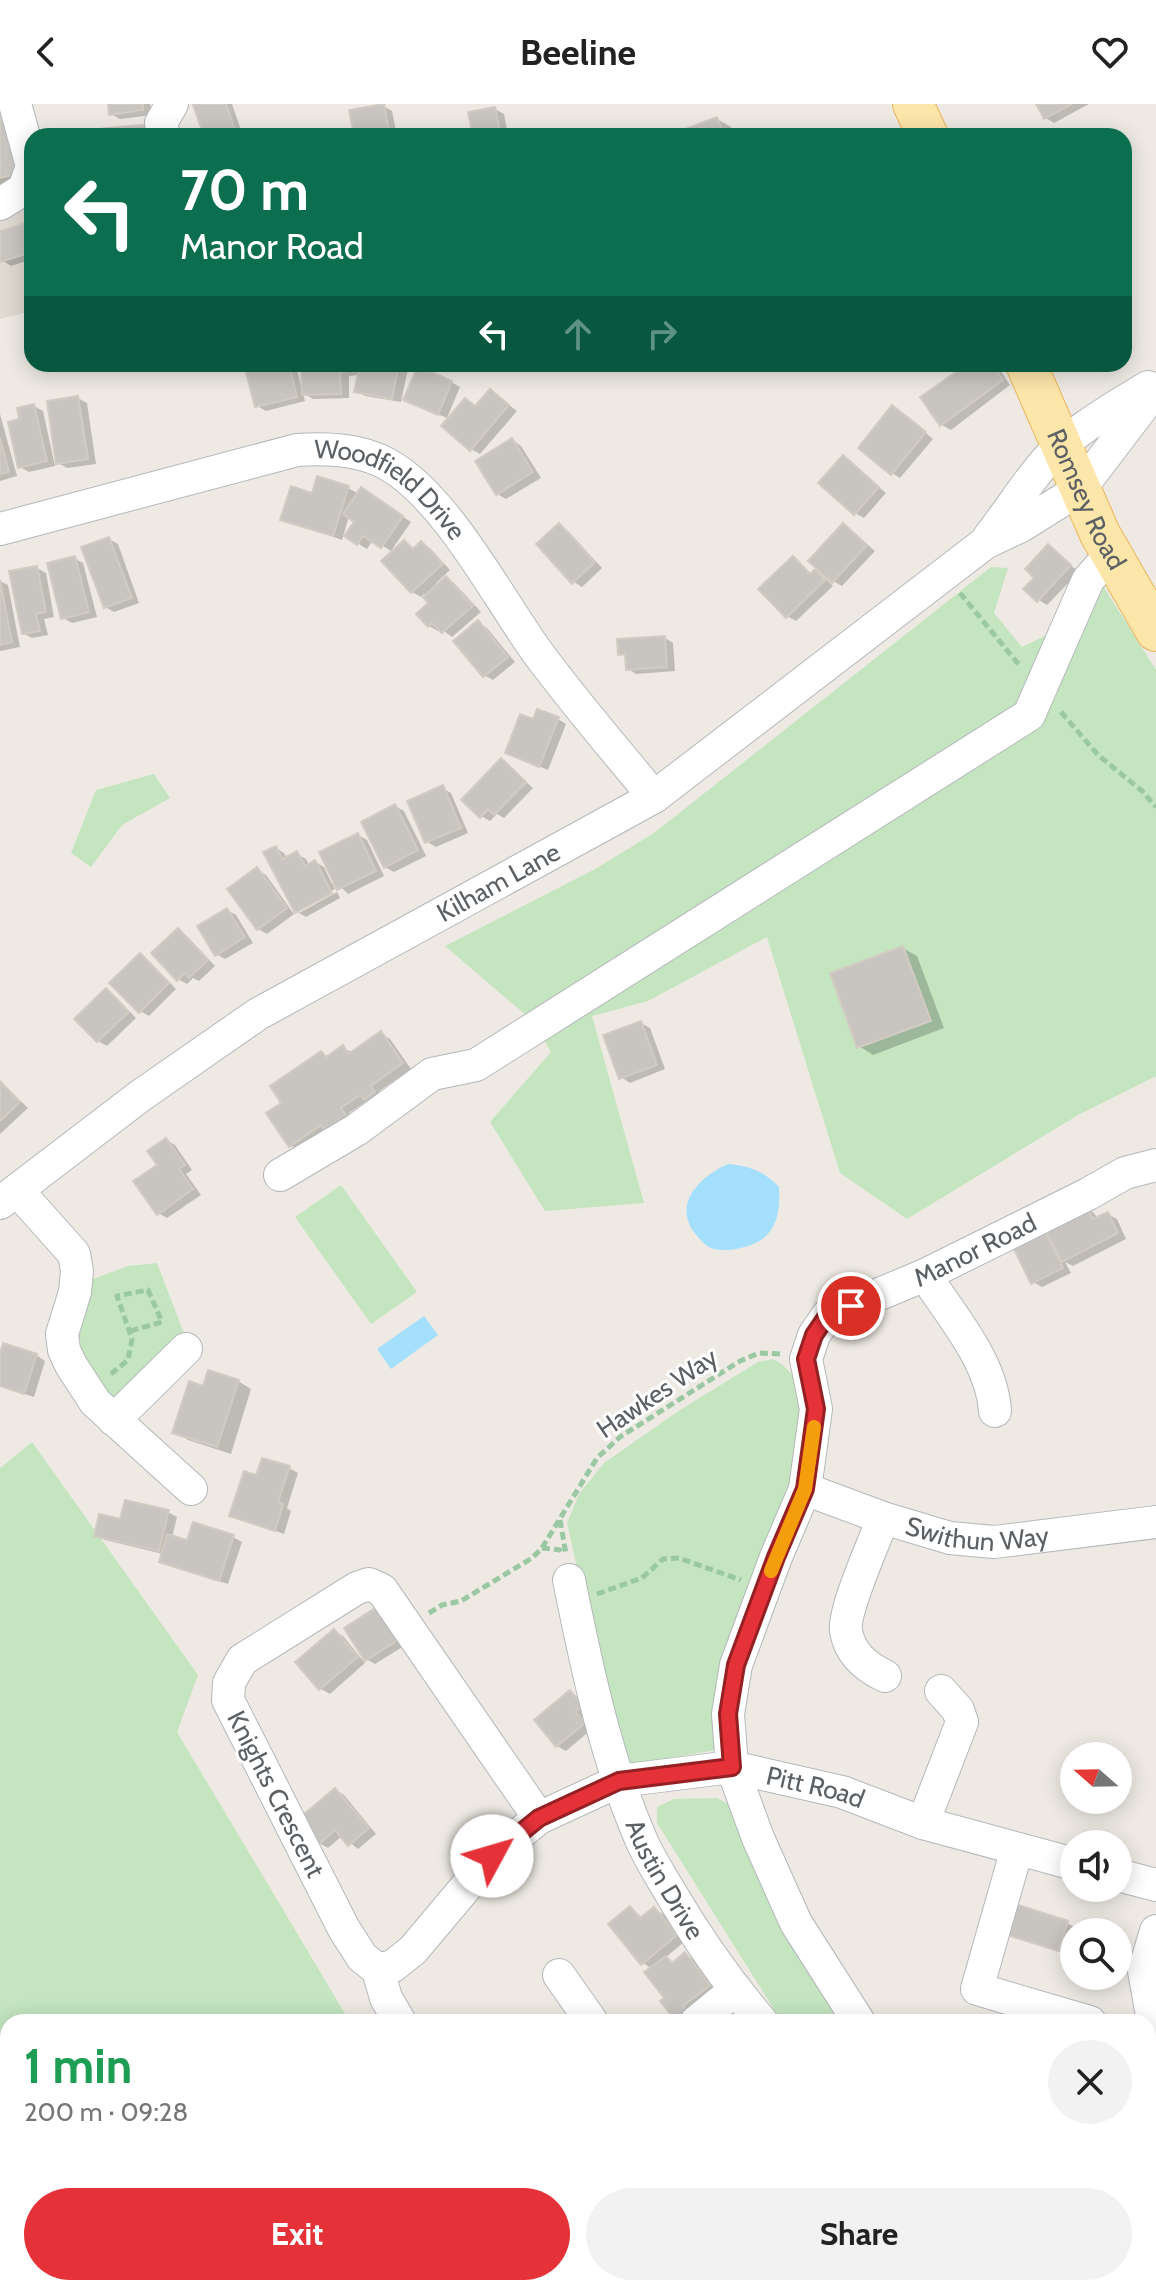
<!DOCTYPE html>
<html lang="en">
<head>
<meta charset="utf-8">
<style>
  :root { --surface:#fff; --page:#f2f2f2; --text:#222; --muted:#767676; --accent:#e53238 }
  body { margin:0; font-family:Cabin,sans-serif; background:var(--page); color:var(--text); height:100vh; display:flex; flex-direction:column; font-size:30px; white-space:nowrap }
  * { box-sizing:border-box; margin:0 }
  p { font-size:26px; color:var(--muted) }
  .icon { flex:none; width:44px; height:44px; fill:none; stroke:currentColor; stroke-width:2; stroke-linecap:round; stroke-linejoin:round }
  .map { position:relative; flex:1; overflow:hidden }
  .panel { position:absolute; left:0px; top:1910px; width:1156px; height:282px; display:flex; flex-direction:column; background:var(--surface); border-radius:24px 24px 0 0; box-shadow:0 4px 20px #0003 }
  .panel>* { flex:none }
  .top-card { position:absolute; left:24px; top:24px; width:1108px; height:244px; border-radius:24px; box-shadow:0 4px 20px #0003; background:#0b6e4f; color:#fff; overflow:hidden }
  .needle { width:52px; rotate:290deg }
  .fabs { position:absolute; left:1060px; top:1638px; display:grid; gap:16px }
  .fabs a { display:grid; place-items:center; width:72px; height:72px; border-radius:50%; background:var(--surface); box-shadow:0 4px 20px #0003; font-size:40px }
  .pin { position:absolute; display:grid; place-items:center; width:68px; height:68px; color:#fff; margin:-34px; border:4px solid #fff; border-radius:50%; box-shadow:0 2px 8px #0007 }
  .me { position:absolute; width:88px; margin:-44px; rotate:51deg; stroke-linejoin:round; filter:drop-shadow(0 0 6px #0008) }
  .turn { display:flex; align-items:center; gap:28px; height:168px; padding:0 24px; font-size:36px }
  .turn .icon { width:104px; height:104px; stroke-width:2.5 }
  .turn b { display:block; font-size:56px; line-height:68px }
  .lanes { display:flex; align-items:center; height:76px; padding:0 24px; background:#0003; justify-content:center; gap:40px; direction:ltr }
  .lanes .off { opacity:.35 }
  .round { display:grid; place-items:center; flex:none; width:84px; height:84px; border-radius:42px; background:var(--page) }
  .overview { display:flex; align-items:center; justify-content:space-between; height:136px; padding:0 24px }
  h1 { font-size:48px; font-weight:700; line-height:60px; color:#1e9e55 }
  .primary-button { display:flex; gap:16px; margin-top:auto; padding:16px 24px }
  .primary-button a { flex:1; height:92px; border-radius:48px; background:var(--accent); color:#fff; font-size:32px; font-weight:700; line-height:92px; text-align:center }
  .primary-button a+a { background:var(--page); color:var(--text) }
  header { display:flex; justify-content:space-between; align-items:center; height:104px; padding:0 24px; background:var(--surface); font-size:36px; font-weight:700 }
  .map>svg:first-child { display:block }
</style>
</head>
<body>
<header><svg class="icon" aria-label="back" viewBox="0 0 24 24"><path d="M15 5l-7 7 7 7"/></svg>Beeline<svg class="icon" aria-label="heart" viewBox="0 0 24 24"><path d="M12 20l-8-8c-3-5 5-10 8-4 3-6 11-1 8 4z"/></svg></header>
<div class="map">
<svg width="1156" height="2191" viewBox="0 0 1156 2191">
  <rect width="100%" height="100%" fill="#eeeae3"/>
  <!-- education -->
  <path fill="#ded9d1" d="M0 0 32 32V207L0 215Z"/>
  <!-- green -->
  <path fill="#c4e5c0" d="M991 463 1008 464 994 509 1022 543 1068 521 1100 477 1156 566V972L1078 1011 907 1115 840 1069 767 833 648 897 592 912 644 1099 545 1107 490 1018 551 948 534 918 445 842 597 764 654 729Z
    M154 670 170 694 122 721 91 763 71 749 96 686Z
    M341 1081 417 1188 371 1220 295 1113Z
    M157 1159 185 1232 117 1302 78 1255 75 1219 93 1175 128 1162Z
    M773 1255C807 1273 805 1305 802 1338L716 1646 628 1661 594 1540 567 1419 579 1390 604 1359 680 1306 758 1258Z
    M32 1338 198 1571 177 1628 350 1918H8V2184H508L513 2191H0V1364Z
    M717 1694 734 1703 846 1918H782L657 1719V1703L674 1695Z
    M1156 2102V2191H914L928 2184H1148V2105Z"/>
  <!-- water -->
  <path fill="#a4e0fd" d="M728 1060C750 1062 764 1067 779 1083 781 1117 773 1139 736 1145 729 1146 718 1147 711 1144 704 1141 698 1133 693 1127 673 1097 703 1071 728 1060Z
    M424 1212 438 1231 391 1265 377 1245Z"/>
  <!-- shadow -->
  <path fill="#0003" d="M0 0 32 81 0 89Z
    M110 0H150L152 11 120 15 111 10Z
    M203 0H232L243 32H206Z
    M1038 0H1089L1054 19 1046 14Z
    M383 2 392 7 397 32H341L355 27Z
    M495 5 504 10 508 32H475Z
    M717 15 731 23 734 32H674Z
    M32 119V155L11 162 2 156 0 129Z
    M269 260 296 261 302 286 303 260H357V271L349 272V294L313 295 303 289 305 297 266 307 257 302Z
    M362 260H409L401 298 365 292 357 287Z
    M971 260H996L1010 281 951 326 942 321 923 293Z
    M451 278 460 283 447 314 415 301Z
    M490 287 517 307 480 350 471 345 476 304Z
    M78 294 87 299 96 360 67 364 58 359Z
    M34 302 43 307 55 362 29 368 20 363 21 316Z
    M902 309 933 335 900 374 892 369Z
    M0 310 17 372 0 377Z
    M512 336 521 342 541 374 506 395 497 390Z
    M843 353 886 389 864 414 855 409Z
    M348 384 359 390 371 391 411 418 391 447 373 436 367 445 346 432 356 417 349 412 342 436 283 415 313 391Z
    M844 421 875 447 842 482 833 477Z
    M559 422 568 427 602 464 582 483 574 478Z
    M109 435 118 440 139 499 114 508 105 503Z
    M405 438 415 445 421 439 430 444 450 466 436 479 438 482 447 474 455 480 481 508 452 533 440 524 438 527 429 522 431 499 424 490 421 493 412 488Z
    M1048 443 1079 468 1047 501 1039 496Z
    M74 454 83 459 97 513 72 519 63 514Z
    M793 454 812 470 815 468 824 473 833 482 796 517 787 512Z
    M37 464 46 469 54 513 44 515 48 531 32 534 23 529Z
    M0 477 8 481 20 543 0 547Z
    M478 519 487 524 515 558 493 576 484 571Z
    M665 534 673 539 675 567 636 570 628 565 627 553 620 549Z
    M558 615 566 620 548 666 516 653 534 618Z
    M501 657 533 684 504 714 497 710 490 717 481 712Z
    M442 684 451 689 468 729 436 743 427 738Z
    M395 702 404 707 426 752 394 768 385 763Z
    M358 731 367 736 384 772 348 790 340 782 333 781 335 785 299 805V809L297 808 276 744 284 749 287 755 297 750 306 755 309 761 315 758 324 763 332 780 336 778Z
    M258 766 266 771 294 810 267 830 258 825Z
    M337 788 340 794 306 813 299 809Z
    M227 806 236 811 253 839 225 855 216 850Z
    M178 827 187 832 215 862 199 877 193 874 187 880 178 875Z
    M903 844 917 852 944 924 873 951 859 942Z
    M140 852 149 857 176 885 149 912 140 907Z
    M106 887 115 892 136 914 107 942 98 937 77 915Z
    M641 919 650 924 665 965 630 979 621 973Z
    M381 930 390 935 411 965 379 987 383 993 374 999 368 996 349 1009 360 1026 299 1046 290 1041 284 999 321 949 328 953 343 944 353 949Z
    M0 977 28 1004 0 1030Z
    M166 1036 175 1041 192 1066 186 1070 201 1091 167 1114 158 1109 160 1061Z
    M1086 1104 1094 1109 1098 1115 1108 1110 1117 1115 1126 1135 1073 1162 1065 1158 1071 1169 1042 1183 1033 1178 1015 1142Z
    M36 1251 45 1257 34 1293 0 1282V1257Z
    M238 1277 251 1285 231 1350 188 1336 175 1328 204 1284Z
    M289 1364 298 1369 287 1404 291 1407 284 1430 232 1411 257 1374Z
    M168 1408 177 1413 172 1434 188 1439 233 1433 242 1438 228 1480 170 1462 161 1457 163 1450 105 1436 96 1431 121 1418Z
    M347 1525 412 1537 375 1560 366 1555Z
    M334 1527 343 1532 365 1559 330 1590 321 1585 298 1558Z
    M570 1589 579 1594 590 1608 583 1614 592 1625 566 1647 557 1642Z
    M335 1686 344 1691 376 1730 358 1745 342 1732 328 1744 319 1739Z
    M630 1804 643 1814 654 1805 663 1810 685 1837 665 1854 675 1859 686 1851 694 1856 718 1887 692 1918 678 1917 663 1898 667 1895 652 1865 643 1859Z
    M1067 1819 1076 1824 1067 1850 1001 1827Z"/>
  <!-- building -->
  <path fill="#c8c5c0" stroke="#d2cbc2" stroke-width="2" d="M0 0 22 69 0 74Z
    M108 0H143V6L109 11Z
    M197 0H226L237 32H204L193 1Z
    M384 0 390 32H339L338 28 353 26 349 6Z
    M1036 0H1072L1044 15Z
    M495 3 501 32H473L468 8Z
    M717 13 724 32H670V31Z
    M152 20 153 32H88L87 26Z
    M32 117V148L0 158V127Z
    M261 260H289L297 293 255 303 245 264Z
    M301 260H349V267L340 268 341 290 302 291Z
    M360 260H399L392 295 354 288Z
    M968 260H992L1003 276 940 322 920 293Z
    M418 262 452 277 438 311 403 296Z
    M490 285 509 301 470 347 441 322 465 294 475 302Z
    M78 292 88 355 56 360 47 297Z
    M34 300 47 357 18 364 8 318 19 315 17 304Z
    M892 301 926 328 891 371 858 344Z
    M0 334 9 368 0 370Z
    M512 334 533 368 496 391 475 357Z
    M843 351 879 383 854 411 818 379Z
    M317 372 349 382 333 432 280 416 291 382 312 389Z
    M361 383 403 412 381 444 363 432 357 441 344 432 354 418 343 410Z
    M559 419 595 458 572 480 536 440Z
    M843 419 867 441 832 479 808 457Z
    M109 433 132 494 104 504 81 443Z
    M404 436 413 445 421 437 443 460 411 489 381 457Z
    M1048 440 1071 461 1037 498 1023 485 1034 474 1025 465Z
    M75 452 89 508 61 515 47 459Z
    M793 452 810 470 815 465 825 476 786 514 758 485Z
    M37 462 46 508 36 510 40 527 22 530 9 467Z
    M446 472 473 502 442 529 432 519 428 523 416 510 428 499 423 493Z
    M0 476 12 538 0 541Z
    M478 516 508 553 483 573 453 537Z
    M665 532 667 563 626 566 625 550 618 551 617 535Z
    M537 605 559 613 539 663 505 649 520 610 533 615Z
    M501 654 526 678 494 711 488 705 480 714 461 696Z
    M443 681 461 724 425 739 407 697Z
    M395 700 418 746 384 764 361 718Z
    M358 729 376 767 337 786 319 748Z
    M276 742 282 755 297 747 305 762 315 756 332 789 295 809 263 748Z
    M257 763 287 804 257 826 227 785Z
    M227 804 245 833 215 852 197 822Z
    M178 824 208 856 189 874 185 869 177 877 151 849Z
    M903 842 931 917 857 944 830 869Z
    M140 849 169 879 139 909 109 879Z
    M106 884 129 908 97 938 74 915Z
    M641 917 657 961 619 975 603 931Z
    M381 927 403 959 371 982 375 988 364 996 360 991 341 1004 352 1020 331 1035 321 1021 289 1043 266 1009 281 999 270 982 321 947 326 953 343 941 348 950Z
    M0 977 20 998 0 1017Z
    M166 1034 185 1061 179 1065 193 1085 157 1111 133 1077 157 1061 147 1047Z
    M1086 1101 1093 1115 1108 1108 1118 1129 1062 1158 1044 1123Z
    M1044 1125 1063 1164 1031 1180 1012 1141Z
    M3 1239 37 1250 24 1290 0 1282V1250Z
    M208 1266 239 1276 217 1343 172 1329 189 1277 203 1282Z
    M262 1354 290 1362 278 1398 283 1400 275 1427 229 1412 244 1367 256 1371Z
    M125 1396 169 1406 159 1447 94 1432 99 1410 120 1415Z
    M193 1418 234 1431 219 1477 159 1458 167 1430 187 1436Z
    M383 1499 404 1532 365 1557 344 1524Z
    M334 1525 358 1553 319 1586 295 1558Z
    M570 1586 583 1602 575 1608 585 1619 556 1643 534 1616Z
    M335 1684 369 1724 348 1742 335 1726 318 1741 297 1716Z
    M1009 1798 1068 1817 1058 1847 998 1828Z
    M630 1802 640 1814 654 1803 677 1831 641 1861 608 1820Z
    M685 1848 710 1881 683 1902 689 1909 676 1918 660 1897 664 1894 644 1868 666 1852 672 1859Z"/>
  <g fill="none" stroke-linecap="round" stroke-linejoin="round">
    <!-- minor casing -->
    <g stroke="#b4b7ba" stroke-width="34">
      <g id="minor">
        <path d="M164 32 161 19 172 0"/>
        <path d="M0 100 24 85 32 62 15 0"/>
        <path id="s1" d="M0 425 297 346C327 344 360 345 387 360 445 392 496 490 535 545 572 596 614 644 654 693"/>
        <path d="M989 433C1008 409 1025 381 1046 357 1074 326 1112 305 1148 283"/>
        <path d="M280 1071 356 1026 432 970 476 961 1029 611 1088 476 1111 450"/>
        <path d="M17 1086 74 1150 77 1167 75 1188 62 1230 64 1246 71 1261 95 1298 191 1385"/>
        <path id="s2" d="M0 1099 140 992 258 910 654 693 985 439 1021 422 1080 385 1156 285"/>
        <path d="M925 1171C951 1212 992 1257 995 1307"/>
        <path d="M114 1316 186 1245"/>
        <path id="s3" d="M805 1385 883 1414 950 1434 994 1438 1156 1418"/>
        <path d="M883 1414C875 1437 843 1506 846 1527 850 1550 866 1563 885 1572"/>
        <path id="s4" d="M569 1476C587 1565 606 1656 643 1740 650 1755 659 1769 667 1783 695 1831 726 1876 762 1918"/>
        <path d="M923 1719 962 1618 958 1606 941 1587"/>
        <path d="M1017 1745 977 1885 1090 1918"/>
        <path d="M1118 1771 1156 1781"/>
        <path d="M378 1866 362 1853 344 1825 228 1596 229 1579 242 1556 357 1484 369 1480 382 1486 539 1714"/>
        <path id="s5" d="M378 1866 393 1862 413 1846 492 1752 539 1714 619 1677 732 1663 842 1688 923 1719 1074 1760"/>
        <path d="M378 1866 386 1894 400 1918"/>
        <path d="M559 1871 592 1918"/>
        <path d="M1153 1917 1144 1867 1156 1827"/>
        <path d="M696 1918 735 1886"/>
        <path id="s6" d="M859 1918 796 1819 758 1734 732 1663 728 1610 736 1561 776 1453 805 1385 816 1305 806 1255 814 1231 827 1212 925 1171 1088 1090 1125 1069 1156 1061"/>
        <path d="M1148 2041 1156 2040"/>
        <path d="M824 2191 832 2184"/>
      </g>
    </g>
    <!-- major casing -->
    <g stroke="#eeb55c" stroke-width="42">
      <g id="major">
        <path d="M913 0 928 32"/>
        <path id="s7" d="M1026 260 1100 430 1156 527"/>
      </g>
    </g>
    <!-- path -->
    <path stroke="#9ac8a2" stroke-width="5" stroke-dasharray="8 4" stroke-linecap="butt" d="M960 489 1020 562
      M1061 608 1098 651 1142 687 1156 703
      M111 1270 128 1256 132 1235 117 1192 148 1186 162 1218 130 1227
      M560 1416 566 1450
      M542 1444 560 1446 563 1450
      M597 1490 642 1474 663 1455 679 1454 741 1476
      M429 1509 442 1501 461 1497 532 1454 542 1444 597 1354 620 1333 740 1257 759 1249 782 1250
      M648 2184 654 2191"/>
    <!-- minor -->
    <use href="#minor" stroke="#fff" stroke-width="32"/>
    <!-- major -->
    <use href="#major" stroke="#fde6a9" stroke-width="40"/>
  </g>
  <g fill="none" stroke-linecap="round" stroke-linejoin="round">
    <!-- route casing -->
    <g stroke="#952024" stroke-width="20">
      <path id="route" d="M492 1752 539 1714 619 1677 732 1663 728 1610 736 1561 776 1453 805 1385 816 1305 806 1255 814 1231 827 1212 851 1202"/>
    </g>
    <!-- route -->
    <use href="#route" stroke="#e53238" stroke-width="14"/>
    <!-- slow -->
    <path stroke="#f59e0b" stroke-width="14" d="M771 1467 805 1385 814 1323"/>
  </g>
  <g text-anchor="middle" stroke-width="6" stroke-linejoin="round" paint-order="stroke">
    <!-- street labels -->
    <g font-size="26" fill="#5b6064" stroke="#fff">
      <text dy="9" stroke="none"><textPath href="#s1" startOffset="414">Woodfield Drive</textPath></text>
      <text dy="9" stroke="none"><textPath href="#s7" startOffset="148">Romsey Road</textPath></text>
      <text dy="9" stroke="none"><textPath href="#s2" startOffset="594">Kilham Lane</textPath></text>
      <text dy="9" stroke="none"><textPath href="#s6" startOffset="920">Manor Road</textPath></text>
      <text transform="translate(657 1289) rotate(-34)" y="9">Hawkes Way</text>
      <text dy="9" stroke="none"><textPath href="#s3" startOffset="180">Swithun Way</textPath></text>
      <text dy="9" stroke="none"><textPath href="#s5" startOffset="512">Pitt Road</textPath></text>
      <text transform="translate(276 1690) rotate(63)" y="9">Knights Crescent</text>
      <text dy="9" stroke="none"><textPath href="#s4" startOffset="316">Austin Drive</textPath></text>
    </g>
  </g>
</svg>
<div class="fabs">
<a><svg class="needle" viewBox="-14 -14 28 28"><path d="M0-13l5 13h-10z" fill="#e53935"/><path d="M0 13l5-13h-10z" fill="#767676"/></svg></a>
<a><svg class="icon" aria-label="sound" viewBox="0 0 24 24"><path d="M4 9h4l5-4v14l-5-4H4zM17 9q2 3 0 6"/></svg></a>
<a><svg class="icon" aria-label="search" viewBox="0 0 24 24"><circle cx="10" cy="10" r="6"/><path d="M15 15l6 6"/></svg></a>
</div>
<div class="pin" style="left:851px;top:1202px;background:#d93025"><svg class="icon" aria-label="arrive" viewBox="0 0 24 24"><path d="M6 21V4h12l-3 4 3 4H6"/></svg></div>
<svg class="me" style="left:492px;top:1752px" viewBox="-20 -20 40 40"><circle r="19" fill="#fff"/><path d="M0-13L10 11 0 6-10 11z" fill="#e53238"/></svg>
<div class="top-card">
<div class="turn"><svg class="icon" aria-label="left" viewBox="0 0 24 24"><path d="M17 20v-9H6M10 6l-5 5 5 5"/></svg><div><b>70 m</b>Manor Road</div></div>
<div class="lanes"><svg class="icon" aria-label="left" viewBox="0 0 24 24"><path d="M17 20v-9H6M10 6l-5 5 5 5"/></svg><svg class="icon off" aria-label="ahead" viewBox="0 0 24 24"><path d="M12 20V5M6 11l6-6 6 6"/></svg><svg class="icon off" aria-label="right" viewBox="0 0 24 24"><path d="M7 20v-9h11M14 6l5 5-5 5"/></svg></div>
</div>
<section class="panel">
<div class="overview"><div><h1>1 min</h1><p>200 m · 09:28</p></div><a class="round"><svg class="icon" aria-label="close" viewBox="0 0 24 24"><path d="M6 6l12 12M18 6L6 18"/></svg></a></div>
<div class="primary-button"><a>Exit</a><a>Share</a></div>
</section>
</div>
</body>
</html>
